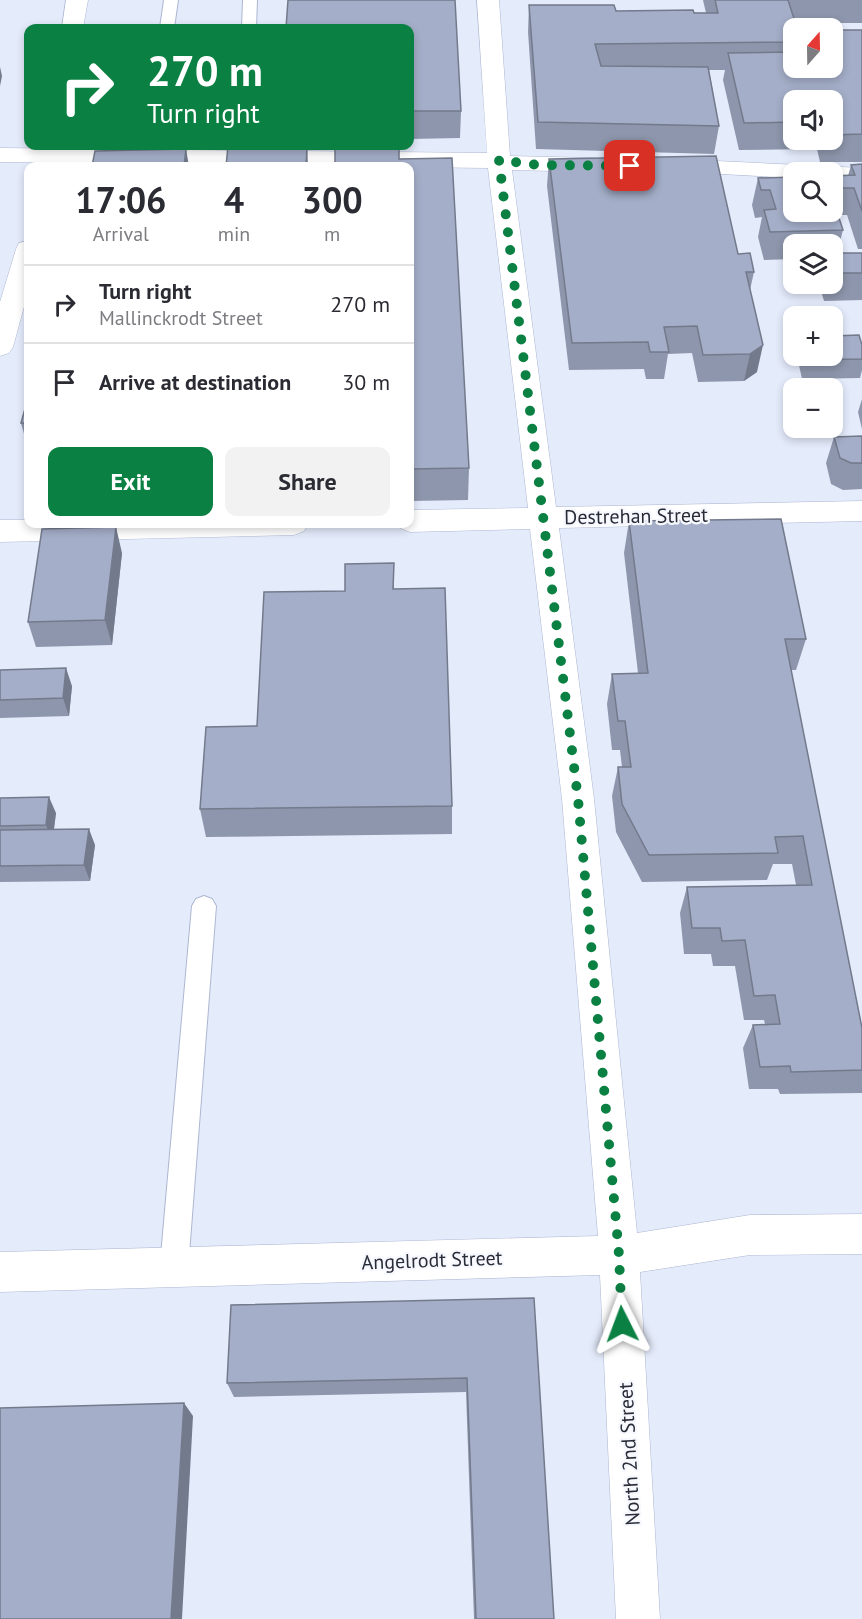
<!DOCTYPE html>
<html lang="en">
<head>
<meta charset="utf-8">
<style>
  :root { --surface:#fff; --page:#f2f2f3; --text:#2b2b33; --muted:#7c7c81; --line:#e1e1e2; --accent:#0b8043 }
  body { margin:0; font-family:"PT Sans",sans-serif; background:var(--page); color:var(--text); height:100vh; display:flex; flex-direction:column; font-size:22px; white-space:nowrap }
  * { box-sizing:border-box; margin:0 }
  p { font-size:20px; color:var(--muted) }
  .icon { flex:none; width:33px; height:33px; fill:none; stroke:currentColor; stroke-width:2; stroke-linecap:round; stroke-linejoin:round }
  .map { position:relative; flex:1; overflow:hidden }
  .panel { position:absolute; left:24px; top:162px; width:390px; height:366px; display:flex; flex-direction:column; background:var(--surface); border-radius:12px; box-shadow:0 3px 9px #0003 }
  .panel>* { flex:none }
  .top-card { position:absolute; left:24px; top:24px; width:390px; height:126px; border-radius:12px; box-shadow:0 3px 9px #0003; background:#0b8043; color:#fff; overflow:hidden }
  .needle { width:39px; rotate:20deg }
  .buttons { position:absolute; left:783px; top:18px; display:grid; gap:12px }
  .buttons a { display:grid; place-items:center; width:60px; height:60px; border-radius:12px; background:var(--surface); box-shadow:0 3px 9px #0003; font-size:30px }
  .pin { position:absolute; display:grid; place-items:center; width:51px; height:51px; color:#fff; margin:-26px; border-radius:12px; box-shadow:0 3px 9px #0006 }
  .me { position:absolute; width:66px; margin:-33px; rotate:357deg; stroke-linejoin:round; filter:drop-shadow(0 0 4px #0008) }
  .turn { display:flex; align-items:center; gap:21px; height:126px; padding:0 24px; font-size:27px }
  .turn .icon { width:78px; height:78px; stroke-width:2.5 }
  .turn b { display:block; font-size:42px; line-height:51px }
  .eta { display:flex; justify-content:space-evenly; align-items:center; height:102px; text-align:center }
  .eta b { font-size:36px; font-weight:600; line-height:42px }
  .button { display:flex; gap:12px; margin-top:auto; padding:12px 24px }
  .button a { flex:1; height:69px; border-radius:12px; background:var(--accent); color:#fff; font-size:24px; font-weight:600; line-height:69px; text-align:center }
  .button a+a { background:var(--page); color:var(--text) }
  ul { padding:0; list-style:none }
  li { display:flex; align-items:center; gap:18px; height:78px; padding:0 24px; border-top:2px solid var(--line) }
  li div { flex:1 }
  li b { display:block; font-size:22px }
  li em { font-style:normal }
  .map>svg:first-child { display:block }
</style>
</head>
<body>
<div class="map">
<svg width="862" height="1619" viewBox="0 0 862 1619">
  <rect width="100%" height="100%" fill="#e4ebfb"/>
  <g fill="none" stroke-linecap="round" stroke-linejoin="round">
    <!-- lane casing -->
    <g stroke="#acb7d0" stroke-width="2">
      <path id="lane" d="M164 0H178L174 28H160Z
        M243 0H257L256 28H242Z
        M142 146H158L155 158H143L141 155Z
        M204 896 212 899 216 906 188 1267 184 1277 174 1281 164 1277 160 1267 192 906 196 899Z"/>
    </g>
    <!-- street casing -->
    <g stroke="#acb7d0" stroke-width="1">
      <path id="street" d="M477 0H499L510 156 593 158 601 160 605 165 601 170 593 172 512 170 556 507 862 501V521L559 528 594 799 637 1233 750 1215 862 1214V1254L750 1255 640 1272 660 1619H616L600 1275 0 1292V1252L598 1236 562 799 530 529 410 532 400 528 397 524H410V510L528 508 488 168 0 162V148L487 153Z
        M674 159 862 168V182L832 180V172H794V178L666 171 662 166 666 161Z
        M0 520H28V524H308L304 531 294 535 0 542Z"/>
    </g>
    <!-- secondary casing -->
    <g stroke="#acb7d0" stroke-width="1">
      <path id="secondary" d="M66 0H88L83 28H62Z
        M46 146H68L63 166H41Z
        M28 241V292L13 347 9 353 0 356V302L16 249 19 243Z"/>
    </g>
    <!-- lane -->
    <use href="#lane" fill="#fff" fill-rule="evenodd"/>
    <!-- street -->
    <use href="#street" fill="#fff" fill-rule="evenodd"/>
    <!-- secondary -->
    <use href="#secondary" fill="#fff" fill-rule="evenodd"/>
  </g>
  <!-- wall -->
  <path fill="#8d96ac" fill-rule="evenodd" d="M703 0H862V23H795L794 28V68H832V36L834 30H862V162H820L817 149 739 150 723 80 725 70H709L719 126 714 154 536 149 528 32 529 5 616 11 706 13ZM794 100H832V140H794Z
    M410 28 461 111 460 138 410 139Z
    M335 146H399V159L452 158 469 468 468 500 410 501V166H335Z
    M549 159 738 254 754 272 750 290 757 372 744 381 698 382 692 353 668 354 664 379H646L644 369 569 370 547 186Z
    M862 164V249H858L847 215H838L843 230 837 253H862V300L824 301 819 284H832V244H794V259L764 260 758 237 762 217 755 218 752 205 758 178 832 212V176H848L851 165Z
    M862 345V370L860 378 802 379 797 356H832Z
    M28 398V448L21 423Z
    M862 399V429L858 412Z
    M862 436V489L843 490 831 484 826 463 834 437Z
    M629 521 806 639 796 670H791L862 1028V1093L780 1094 778 1089H749L743 1048 753 1025H765L764 1020H744L735 966H713L711 954H684L680 913 687 887 796 885 792 864H773L767 880 642 882 616 832 612 796 618 767H622L620 750H612L607 704 612 674 638 673 624 553Z
    M122 553 112 645 36 647 28 622Z
    M394 563V589L452 806V834L206 837 200 809 257 726 345 591Z
    M0 670 72 686 69 716 0 718Z
    M0 798 56 813 54 830 95 845 90 881 0 882Z
    M534 1298 554 1619H474L466 1392 234 1397 227 1383Z"/>
  <!-- shaded-wall -->
  <path fill="#737a8c" d="M0 67 2 76 0 86Z
    M307 146 308 166H306Z
    M186 149 189 166H184Z
    M763 345 757 372 744 381 750 354Z
    M116 527 122 553 112 645 105 620Z
    M66 668 72 686 69 716 63 698Z
    M49 797 56 813 52 841 46 825Z
    M89 829 95 845 90 881 84 865Z
    M184 1403 193 1416 182 1619H171Z"/>
  <!-- building -->
  <path fill="#a4aec8" stroke="#737a8c" stroke-width="1.5" d="M288 0H455L461 111H410V28H286Z
    M715 0H788L797 28H794V42L595 44 601 66 708 67 719 126 538 122 529 5H614L616 11 693 10 694 13H718Z
    M834 30H862V134L832 135V100H794V122L744 123 728 53 794 52V68H832V39H836Z
    M228 146H307L306 166H226Z
    M335 146H399V159L452 158 469 468 410 469V166H335Z
    M186 149 184 166H92L95 151Z
    M716 156 738 254 750 253 754 272H746L763 345 750 354 703 355 697 326 664 327 669 352H650L648 342 572 343 549 159Z
    M862 164V211L854 188H832V176L855 175 851 165Z
    M794 177V212H832V197L843 230 770 232 764 210 776 209 770 190H761L758 178Z
    M832 253H862V273H832Z
    M859 335 862 345V359L807 360 806 356H832V336Z
    M28 398V423H21Z
    M862 436V463H851L840 458 834 437Z
    M781 519 806 639H785L862 1028V1070L791 1072 790 1066 760 1067 753 1025 780 1024 775 995 754 996 745 940 722 941 720 928H692L687 887 812 885 803 836 775 837 778 853 649 855 622 804 618 767H631L625 721H618L612 674 648 673 629 521Z
    M116 527 105 620 28 622 42 529Z
    M394 563 393 589 445 588 452 806 200 809 206 727 257 726 264 592 345 591V564Z
    M66 668 63 698 0 700V670Z
    M49 797 46 825 0 826V798Z
    M89 829 84 865 0 866V830Z
    M534 1298 554 1619H476L467 1378 227 1383 231 1305Z
    M184 1403 171 1619H0V1408Z"/>
  <g fill="none" stroke-linecap="round" stroke-linejoin="round">
    <!-- route -->
    <path stroke="#0b8043" stroke-width="10" stroke-dasharray="0 18" d="M622 1324 619 1255 578 799 499 160 538 165 630 166"/>
  </g>
  <g text-anchor="middle" stroke-width="4.5" stroke-linejoin="round" paint-order="stroke">
    <!-- street labels -->
    <g font-size="20" fill="#282c37" stroke="#f6f8fe">
      <text transform="translate(636 516) rotate(-1)" y="7">Destrehan Street</text>
      <text transform="translate(432 1260) rotate(-2)" y="7">Angelrodt Street</text>
      <text transform="translate(629 1454) rotate(-93)" y="7">North 2nd Street</text>
    </g>
  </g>
</svg>
<div class="buttons">
<a><svg class="needle" viewBox="-14 -14 28 28"><path d="M0-13l5 13h-10z" fill="#e53935"/><path d="M0 13l5-13h-10z" fill="#7c7c81"/></svg></a>
<a><svg class="icon" aria-label="sound" viewBox="0 0 24 24"><path d="M4 9h4l5-4v14l-5-4H4zM17 9q2 3 0 6"/></svg></a>
<a><svg class="icon" aria-label="search" viewBox="0 0 24 24"><circle cx="10" cy="10" r="6"/><path d="M15 15l6 6"/></svg></a>
<a><svg class="icon" aria-label="layers" viewBox="0 0 24 24"><path d="M12 4l9 5-9 5-9-5zM3 14l9 5 9-5"/></svg></a>
<a>+</a>
<a>−</a>
</div>
<div class="pin" style="left:630px;top:166px;background:#d93025"><svg class="icon" aria-label="arrive" viewBox="0 0 24 24"><path d="M6 21V4h12l-3 4 3 4H6"/></svg></div>
<svg class="me" style="left:622px;top:1324px" viewBox="-20 -20 40 40"><path d="M0-17L14 15 0 8-14 15z" fill="#0b8043" stroke="#fff" stroke-width="4"/></svg>
<div class="top-card">
<div class="turn"><svg class="icon" aria-label="right" viewBox="0 0 24 24"><path d="M7 20v-9h11M14 6l5 5-5 5"/></svg><div><b>270 m</b>Turn right</div></div>
</div>
<section class="panel">
<div class="eta">
<div><b>17:06</b><p>Arrival</p></div>
<div><b>4</b><p>min</p></div>
<div><b>300</b><p>m</p></div>
</div>
<ul>
<li><svg class="icon" aria-label="right" viewBox="0 0 24 24"><path d="M7 20v-9h11M14 6l5 5-5 5"/></svg><div><b>Turn right</b><p>Mallinckrodt Street</p></div><em>270 m</em></li>
<li><svg class="icon" aria-label="arrive" viewBox="0 0 24 24"><path d="M6 21V4h12l-3 4 3 4H6"/></svg><div><b>Arrive at destination</b></div><em>30 m</em></li>
</ul>
<div class="button"><a>Exit</a><a>Share</a></div>
</section>
</div>
</body>
</html>
